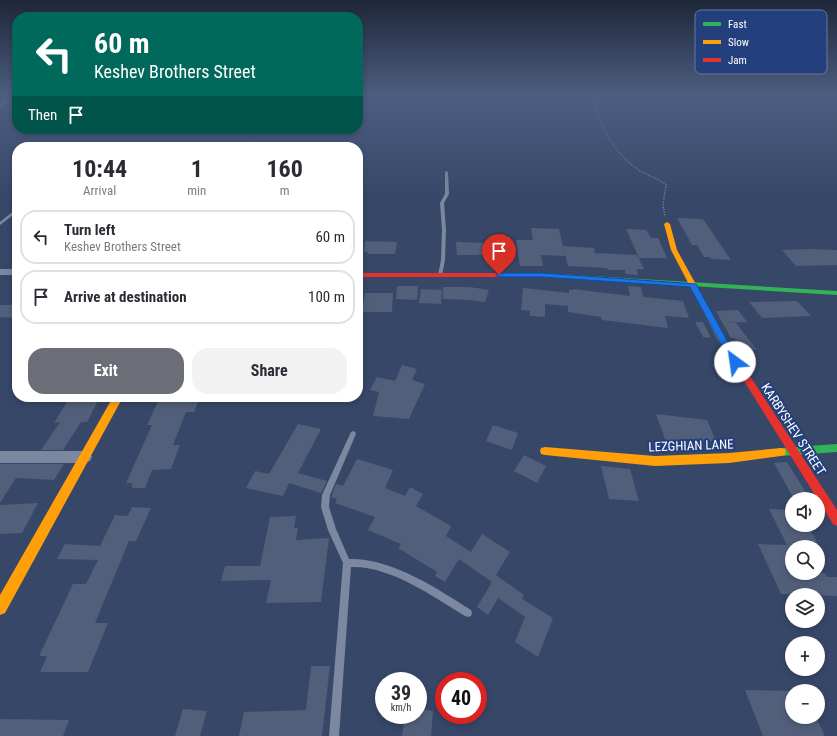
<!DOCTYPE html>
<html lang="en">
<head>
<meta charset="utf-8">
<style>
  :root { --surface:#fff; --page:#f2f2f3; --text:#2b2b33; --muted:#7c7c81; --line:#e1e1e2; --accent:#6b6e77 }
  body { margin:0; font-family:"Roboto Condensed",sans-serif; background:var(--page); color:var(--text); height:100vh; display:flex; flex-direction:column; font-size:15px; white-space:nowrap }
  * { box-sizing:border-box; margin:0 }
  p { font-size:13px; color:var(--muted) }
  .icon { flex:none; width:22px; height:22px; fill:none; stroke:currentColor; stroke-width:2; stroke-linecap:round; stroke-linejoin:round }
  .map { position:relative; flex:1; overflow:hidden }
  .drawer { position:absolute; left:12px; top:142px; width:351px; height:260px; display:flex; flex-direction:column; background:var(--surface); border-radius:16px; box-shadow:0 2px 6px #0003 }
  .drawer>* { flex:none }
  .top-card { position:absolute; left:12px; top:12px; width:351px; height:122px; border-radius:16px; box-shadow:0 2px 6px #0003; background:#00695c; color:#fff; overflow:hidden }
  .tools { position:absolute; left:785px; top:492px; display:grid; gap:8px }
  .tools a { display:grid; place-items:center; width:40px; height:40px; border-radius:50%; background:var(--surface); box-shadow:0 2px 6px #0003; font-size:20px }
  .speed { position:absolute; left:375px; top:672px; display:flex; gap:8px; font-size:20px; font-weight:700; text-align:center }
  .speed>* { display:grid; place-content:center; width:52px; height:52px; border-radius:50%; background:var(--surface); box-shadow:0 2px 6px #0003; line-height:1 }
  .speed small { font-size:10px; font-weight:400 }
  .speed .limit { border:6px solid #d22; background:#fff; color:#111 }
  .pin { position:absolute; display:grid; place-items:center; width:34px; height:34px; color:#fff; margin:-41px -17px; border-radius:50% 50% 50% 0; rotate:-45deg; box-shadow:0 0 4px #0007 }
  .pin .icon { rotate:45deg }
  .me { position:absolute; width:44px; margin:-22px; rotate:329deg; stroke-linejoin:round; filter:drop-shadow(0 0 3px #0008) }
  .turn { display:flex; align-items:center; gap:14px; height:84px; padding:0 16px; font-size:18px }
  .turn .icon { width:52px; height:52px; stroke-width:2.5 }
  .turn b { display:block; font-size:28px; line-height:34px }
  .then { display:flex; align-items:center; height:38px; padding:0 16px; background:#0003; gap:8px; font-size:15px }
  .eta { display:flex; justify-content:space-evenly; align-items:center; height:68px; text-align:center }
  .eta b { font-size:24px; font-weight:700; line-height:28px }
  .cta { display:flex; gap:8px; margin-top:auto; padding:8px 16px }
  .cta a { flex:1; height:46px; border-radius:16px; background:var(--accent); color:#fff; font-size:16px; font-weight:700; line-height:46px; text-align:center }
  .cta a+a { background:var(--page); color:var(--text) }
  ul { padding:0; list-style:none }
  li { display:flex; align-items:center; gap:12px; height:54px; margin:0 8px 6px; padding:0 8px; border:2px solid var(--line); border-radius:16px }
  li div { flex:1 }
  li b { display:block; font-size:15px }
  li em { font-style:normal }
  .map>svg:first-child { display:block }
</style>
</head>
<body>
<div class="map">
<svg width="837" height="736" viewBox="0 0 837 736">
  <rect width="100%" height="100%" fill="#374768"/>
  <!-- building -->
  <path fill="#525f7a" d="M677 218 703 219 731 260 711 259 710 257H704L697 245H692Z
    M531 228 559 229 565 256 541 255 543 266H520L516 240H533Z
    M626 229 646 230 651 238H658L667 258H639Z
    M365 241 397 242 395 254H367L368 252H364Z
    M456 242 490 243 492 255H457Z
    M563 246 594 248 595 253 637 255 644 269H637L638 275 625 274V270H608L607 268 568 266Z
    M810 249 837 250V265L796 266 782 250Z
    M397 286H418L417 300 396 299Z
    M628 286 641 287 643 297 683 301 689 318 665 316 668 328 602 320 601 317 568 312V306L545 304V317L530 316V311L521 310 523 288 569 293V290H573V289L630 296Z
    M443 287H470L489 290 485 302 469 300 443 299Z
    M421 289 442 290 441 304 419 303Z
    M365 293H393L392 312H362Z
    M797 301 811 316 762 318 749 302Z
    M0 305H17V318L0 317Z
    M738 310 747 322 724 323H736L757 350H743L734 338H731L716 311Z
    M695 322H703L711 338 703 337Z
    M402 365 417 369 412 380 425 384 409 419 373 416 379 392 370 390 377 377 395 381Z
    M70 397H100L87 422H81L63 450H41L60 422 54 423Z
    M160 397H200L194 412H186L173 445H180L171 469 152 470 145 488H132V483H126L152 425H147Z
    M656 414 707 420 716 441 683 439 688 449 669 450Z
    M298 424 321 429 298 473 327 481 321 493 289 483 283 496 246 488 255 471 269 474Z
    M493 425 518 433 512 450 486 441Z
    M524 455 546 466 537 483 514 471Z
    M357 459 393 470 385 488 405 496 410 487 423 494 416 506 451 526 446 536 471 552 482 534 510 552 496 575 524 595 522 599 553 618 538 657 515 642 525 617 498 598 488 615 477 607 492 582 459 559 445 582 435 576 437 572 398 548 401 544 368 530 375 517 335 503 337 499 331 497 336 484 343 486Z
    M786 462H787L810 499H794L774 463Z
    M0 464H64L54 480 16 478 0 503Z
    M601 466 630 469 639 501 609 499Z
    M38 503 22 533 0 534V505Z
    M132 507 151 508 136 541H129L95 623H108L88 672H40L47 656H39L73 584H86L98 560 57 559 65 544 100 546 115 515 128 516Z
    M769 509 792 510V525H808L817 542H808L811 547H792V573H825L827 577H837V596L781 594 758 544 787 545Z
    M296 516 294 528H298L296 540 329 538 321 602 266 603 271 580 221 581 225 566H260L270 517Z
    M311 666H330L322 736H239L244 712 306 710Z
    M745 690 792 691V717H816L825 736H763Z
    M183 709 207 711 200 736H175Z
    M418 709 433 711 431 736H402L405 715H418Z
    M0 719 69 720 63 736H0Z"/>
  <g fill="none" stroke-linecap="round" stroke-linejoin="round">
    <!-- path -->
    <path stroke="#7b889f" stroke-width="1.5" stroke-dasharray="1 1.5" stroke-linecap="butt" d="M592 96C600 125 613 153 639 170 648 176 658 178 666 185L663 205 665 216"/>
    <!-- lane -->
    <path fill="#7b889f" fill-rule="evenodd" d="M445 171 448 172 449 194 444 203 446 230 445 260 442 275 440 276 438 275 441 260 442 230 440 203 445 194Z
      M16 209H17V212L0 225V222Z
      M353 431 355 432 356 434 330 495 329 507 336 529 349 559C392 558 436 588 471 610L472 613 471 616 468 617 465 616C432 596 391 566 351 567L339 736H329L343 563 328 530 321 507 322 495 350 434 351 432Z"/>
    <!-- street -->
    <path fill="#7b889f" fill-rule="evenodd" d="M13 96H17V98L0 107V103Z
      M0 269H17V275H0Z
      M0 451H85L90 453 92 457 90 461 85 463H0Z"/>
    <!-- fast -->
    <path fill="#30b455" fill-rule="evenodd" d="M502 273H542L837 291V295L542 277H502Z
      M837 444V452L781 456 777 455 776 452 777 449 781 448Z"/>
    <!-- slow -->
    <path fill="#ff9f0a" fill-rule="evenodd" d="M667 222 670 224 677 250 725 337 738 358 737 360H731L717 338 671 250 664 224Z
      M113 397H123L5 613 0 615V595Z
      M545 447 655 456 729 453 781 448 785 449 786 452 785 455 781 456 729 463 655 466 545 455 541 454 540 451 541 448Z"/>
    <!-- jam -->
    <path fill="#e5322d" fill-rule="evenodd" d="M358 273H505L509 275 505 277H358Z
      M734 355 737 356 837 510V526L833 524 731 360 730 358Z"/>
  </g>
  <!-- sky -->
  <linearGradient id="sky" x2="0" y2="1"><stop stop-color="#1e2739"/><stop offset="0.48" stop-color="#4d5e80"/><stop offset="1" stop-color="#4d5e80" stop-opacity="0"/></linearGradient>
  <rect width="837" height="199" fill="url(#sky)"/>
  <!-- route -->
  <path fill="#1a73e8" stroke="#114b97" d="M497 273H542L696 284 739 362 735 365 732 364 690 287 542 277H499L497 276Z"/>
  <g text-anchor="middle" stroke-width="4" stroke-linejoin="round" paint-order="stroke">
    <!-- street labels -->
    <g font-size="13" fill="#fff" stroke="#233f7c">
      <text transform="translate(794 429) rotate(57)" y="5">KARBYSHEV STREET</text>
      <text transform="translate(691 445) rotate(-2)" y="5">LEZGHIAN LANE</text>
    </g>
  </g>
  <!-- legend -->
  <rect x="695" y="10" width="132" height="64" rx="6" fill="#233f7c" stroke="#6579a3" stroke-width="1"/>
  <rect x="703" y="22" width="18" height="4" fill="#30b455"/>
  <rect x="703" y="40" width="18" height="4" fill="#ff9f0a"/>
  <rect x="703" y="58" width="18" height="4" fill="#e5322d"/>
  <g font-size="11" fill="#fff">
    <text x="728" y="28">Fast</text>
    <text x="728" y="46">Slow</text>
    <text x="728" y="64">Jam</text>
  </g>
</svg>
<div class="tools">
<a><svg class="icon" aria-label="sound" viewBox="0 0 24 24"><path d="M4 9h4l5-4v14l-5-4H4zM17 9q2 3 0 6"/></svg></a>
<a><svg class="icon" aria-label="search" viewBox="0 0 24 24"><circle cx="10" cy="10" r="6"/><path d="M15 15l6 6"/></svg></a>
<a><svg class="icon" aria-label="layers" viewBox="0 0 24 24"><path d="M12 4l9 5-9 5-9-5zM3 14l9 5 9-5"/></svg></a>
<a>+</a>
<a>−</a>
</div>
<div class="speed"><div>39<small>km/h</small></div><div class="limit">40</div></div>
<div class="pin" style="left:499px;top:275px;background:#d93025"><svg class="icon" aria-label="arrive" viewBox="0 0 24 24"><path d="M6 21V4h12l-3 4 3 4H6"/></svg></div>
<svg class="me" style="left:735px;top:362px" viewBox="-20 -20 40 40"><circle r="19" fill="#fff"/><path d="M0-13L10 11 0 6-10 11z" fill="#1a73e8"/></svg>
<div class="top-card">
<div class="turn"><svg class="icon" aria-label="left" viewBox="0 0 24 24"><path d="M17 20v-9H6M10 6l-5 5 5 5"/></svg><div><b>60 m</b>Keshev Brothers Street</div></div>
<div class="then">Then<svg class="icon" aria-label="arrive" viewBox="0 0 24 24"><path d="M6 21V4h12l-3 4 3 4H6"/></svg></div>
</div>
<section class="drawer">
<div class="eta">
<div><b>10:44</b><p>Arrival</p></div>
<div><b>1</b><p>min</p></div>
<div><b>160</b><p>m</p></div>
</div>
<ul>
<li><svg class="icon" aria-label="left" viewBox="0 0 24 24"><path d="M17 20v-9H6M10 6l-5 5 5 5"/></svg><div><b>Turn left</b><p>Keshev Brothers Street</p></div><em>60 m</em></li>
<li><svg class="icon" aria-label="arrive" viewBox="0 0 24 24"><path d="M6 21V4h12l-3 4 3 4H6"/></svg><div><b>Arrive at destination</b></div><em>100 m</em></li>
</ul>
<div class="cta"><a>Exit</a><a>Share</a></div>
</section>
</div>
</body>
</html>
